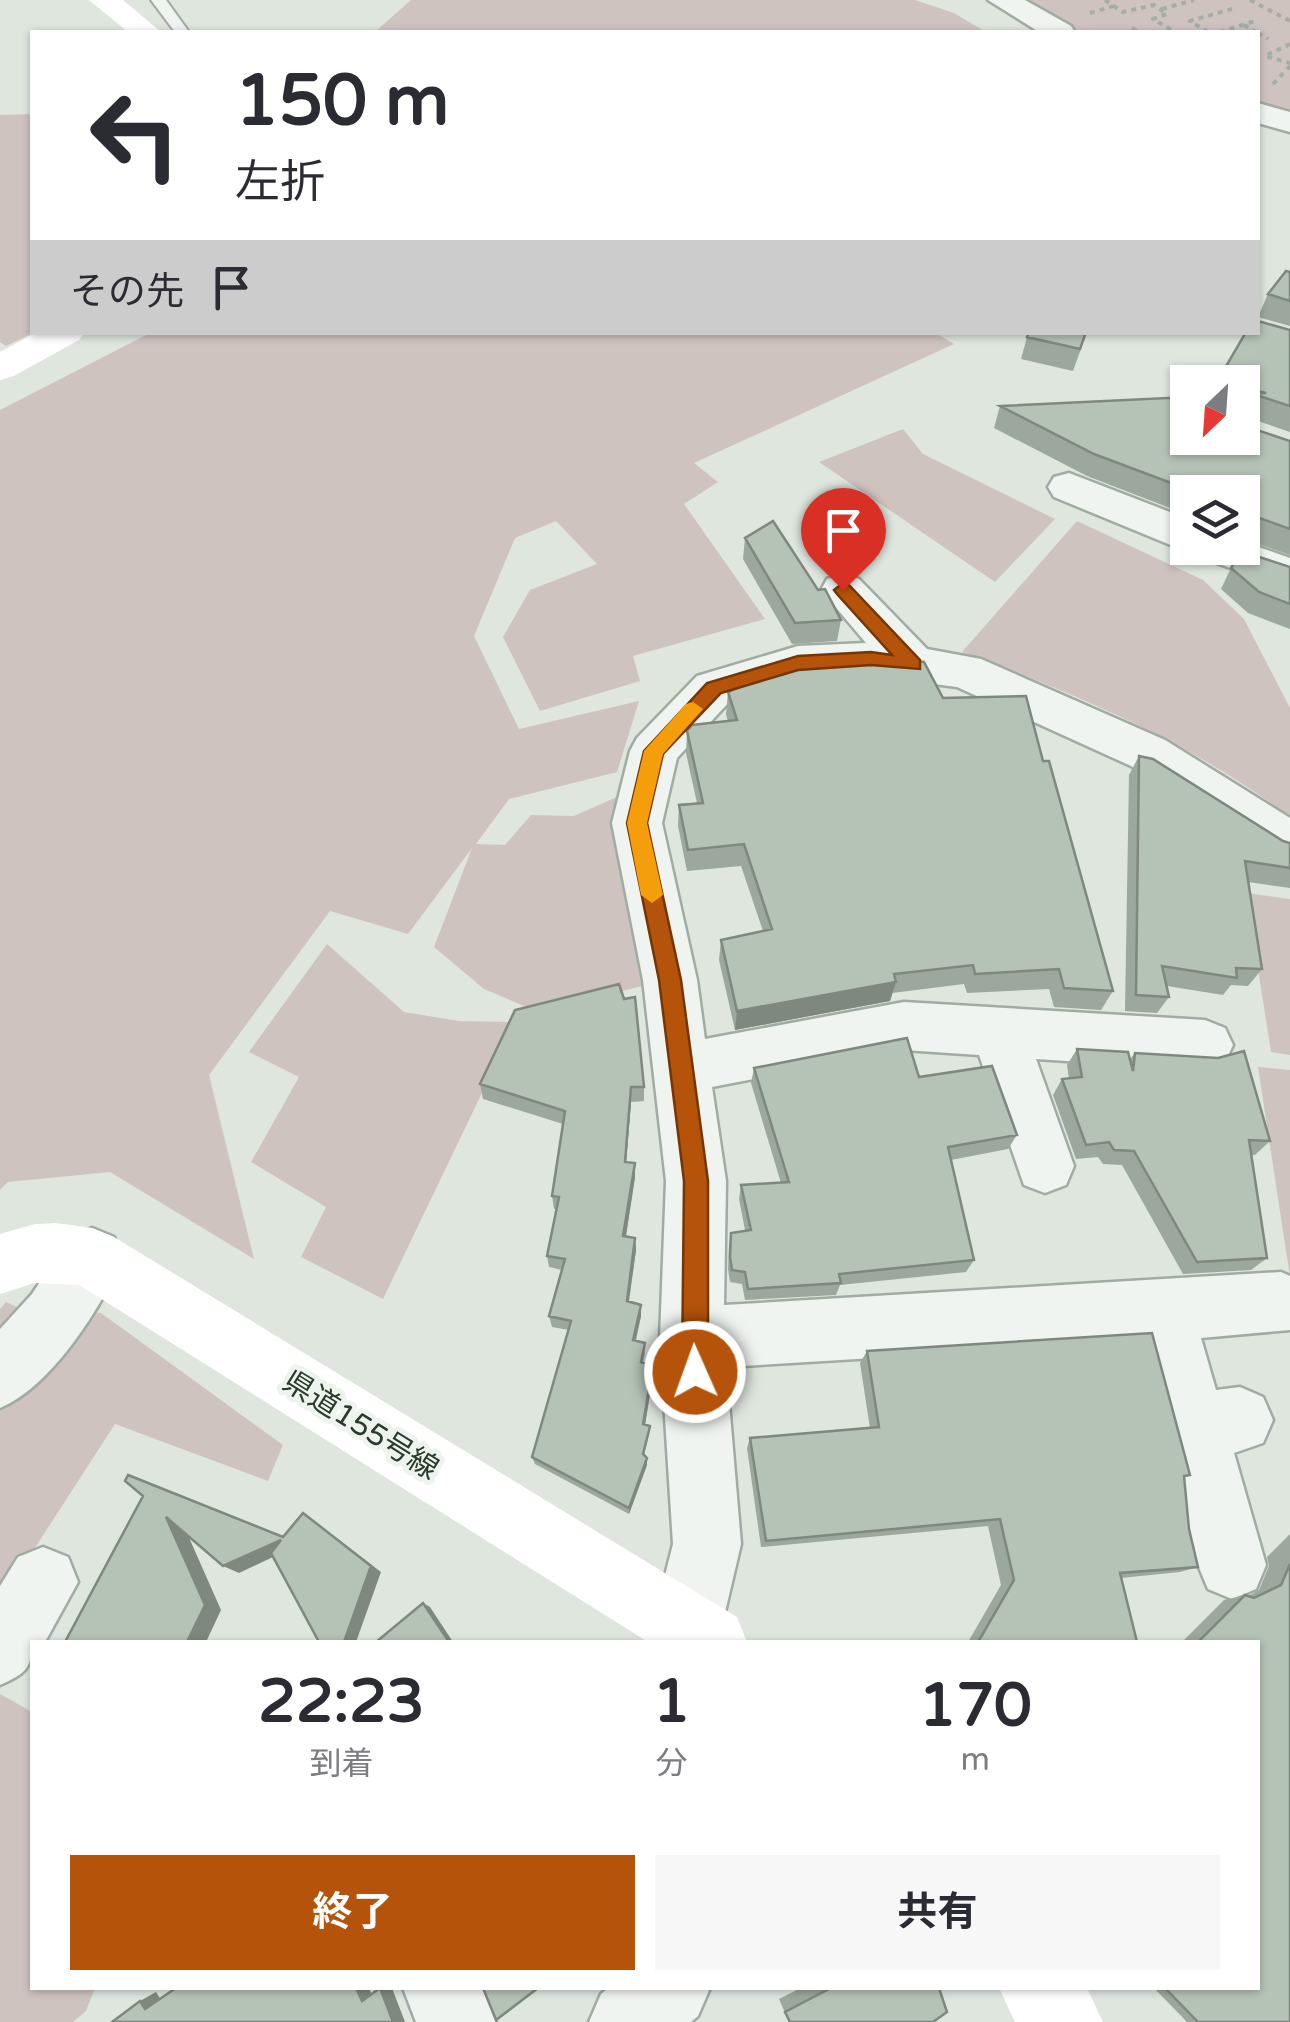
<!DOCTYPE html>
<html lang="ja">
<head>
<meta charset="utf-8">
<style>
  :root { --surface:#fff; --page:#f7f7f7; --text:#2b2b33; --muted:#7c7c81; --accent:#b45309 }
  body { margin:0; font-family:"Varela Round","Noto Sans JP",sans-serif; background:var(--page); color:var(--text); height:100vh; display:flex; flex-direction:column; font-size:38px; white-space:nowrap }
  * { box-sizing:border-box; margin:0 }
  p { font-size:32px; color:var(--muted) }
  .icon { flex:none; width:55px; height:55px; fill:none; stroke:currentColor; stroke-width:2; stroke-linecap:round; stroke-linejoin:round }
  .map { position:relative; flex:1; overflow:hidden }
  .panel { position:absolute; left:30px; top:1640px; width:1230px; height:350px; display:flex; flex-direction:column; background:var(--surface); border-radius:0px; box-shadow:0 2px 8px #0004 }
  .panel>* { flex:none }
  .guide { position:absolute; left:30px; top:30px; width:1230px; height:305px; border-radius:0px; box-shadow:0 2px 8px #0004; background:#fff; color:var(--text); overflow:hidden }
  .needle { width:65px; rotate:205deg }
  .tools { position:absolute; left:1170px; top:365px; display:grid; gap:20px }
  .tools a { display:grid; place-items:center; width:90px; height:90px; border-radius:0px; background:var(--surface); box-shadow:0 2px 8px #0004; font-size:50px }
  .pin { position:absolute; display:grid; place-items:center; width:85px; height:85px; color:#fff; margin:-102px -42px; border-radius:50% 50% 50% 0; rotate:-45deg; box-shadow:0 0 10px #0007 }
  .pin .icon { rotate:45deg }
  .me { position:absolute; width:110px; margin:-55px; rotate:358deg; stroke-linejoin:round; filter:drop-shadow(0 0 8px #0008) }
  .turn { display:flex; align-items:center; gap:35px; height:210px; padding:0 40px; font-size:45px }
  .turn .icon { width:130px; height:130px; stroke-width:2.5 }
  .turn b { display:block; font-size:70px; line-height:85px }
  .then { display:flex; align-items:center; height:95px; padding:0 40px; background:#0003; gap:20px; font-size:38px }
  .eta { display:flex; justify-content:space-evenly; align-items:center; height:170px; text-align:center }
  .eta b { font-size:60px; font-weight:700; line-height:70px }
  .button { display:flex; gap:20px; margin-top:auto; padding:20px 40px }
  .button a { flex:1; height:115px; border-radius:0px; background:var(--accent); color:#fff; font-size:40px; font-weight:700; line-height:115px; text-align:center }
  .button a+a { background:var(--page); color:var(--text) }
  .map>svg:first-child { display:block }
</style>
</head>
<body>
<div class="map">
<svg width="1290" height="2022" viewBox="0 0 1290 2022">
  <rect width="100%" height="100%" fill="#dee6de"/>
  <!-- green -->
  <path fill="#cfc3c0" d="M411 0H915L954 13 986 32H375Z
    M1020 0H1290V112L1258 104V32H1079Z
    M32 114 33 333 6 346 0 342V115Z
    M934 332 954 344 694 463 718 482 684 504 765 619 633 656 640 681 540 711 503 637 530 590 597 564 556 521 515 538 474 636 519 729 639 701 617 772 509 799 476 844 505 845 531 815 574 816 628 792 650 984 538 1012 484 989 434 947 472 848 408 934 330 911 209 1075 254 1259 110 1172 8 1182 0 1190V410L150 333Z
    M903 429 923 454 1055 519 995 582 819 462Z
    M1077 521 1203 580 1244 619 1290 708V817C1192 743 1077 694 962 652Z
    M1246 893 1290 899V1055L1271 1052Z
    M327 944 404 1012 459 1021 516 1022 383 1299 301 1257 326 1207 251 1162 299 1077 249 1052Z
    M1258 1067 1290 1070V1277Z
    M6 1302 21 1309 101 1313 283 1445 268 1481 115 1424 0 1602V1309Z
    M0 1694 32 1712V1988H95L86 2011 73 2022H0Z"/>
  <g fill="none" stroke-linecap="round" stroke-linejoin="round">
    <!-- service casing -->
    <g stroke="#a0aca1" stroke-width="4">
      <path id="service" d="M151 0H166L189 32H175Z"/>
    </g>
    <!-- minor casing -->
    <g stroke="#a0aca1" stroke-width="5">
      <path id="minor" d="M988 0H1025L1071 26 1075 32H1039Z
        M1258 103 1290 112V132L1258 123Z
        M1069 473 1188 519V548H1242V541L1290 558V590L1203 558 1196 548 1188 551 1173 546 1054 497 1048 487 1054 477Z
        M843 574 859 579 927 649 981 659 1165 740 1290 818V863L1272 857 1131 766 957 687 871 676 798 680 731 700 677 758 662 823 697 980 705 1039 904 1002 1205 1020 1225 1028 1233 1045 1225 1062 1205 1070 1036 1059 1074 1166 1066 1185 1045 1193 1024 1185 979 1055 904 1050 712 1087 726 1181 724 1305 1281 1272 1290 1276V1330L1201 1338 1216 1390 1240 1387 1263 1397 1273 1420 1263 1443 1234 1453 1266 1565 1256 1589 1232 1599 1208 1589 1198 1565 1139 1342 726 1367 741 1544 718 1642H648L673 1544 660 1338 666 1181 643 980 612 823 630 751 637 738 697 676 798 646 866 643 821 590 827 579Z
        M92 1228 114 1237 123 1258C101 1308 51 1387 0 1408V1329L32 1294 70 1237Z
        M43 1547 68 1557 78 1582 45 1642H32C32 1670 24 1674 0 1685V1586L18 1557Z
        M403 1988H483L496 2022H416Z
        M608 1988H710L698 2016 691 2022H589L601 1994Z"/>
    </g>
    <!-- path -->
    <path stroke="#a4aea5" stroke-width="4" stroke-dasharray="5 5" stroke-linecap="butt" d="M1105 0 1123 12 1154 5 1167 14 1153 19 1175 32
      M1250 0 1290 21
      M1162 9 1194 0
      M1090 13 1114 6
      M1244 25 1256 32
      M1132 28 1138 32
      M1208 32 1190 21 1232 9
      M1220 32 1255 21
      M1258 33 1268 39
      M1290 44 1265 56 1290 63
      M1273 84 1290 66"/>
    <!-- service -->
    <use href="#service" fill="#f0f4f0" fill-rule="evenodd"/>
    <!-- minor -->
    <use href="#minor" fill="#f0f4f0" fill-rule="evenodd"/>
    <!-- secondary -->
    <path fill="#fff" fill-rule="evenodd" d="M89 0H123L161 32H128Z
      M37 332H85L79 340 14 376 0 380V352Z
      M56 1223 92 1228 114 1237 737 1617 747 1642H648L79 1285 35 1283 0 1294V1234L35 1224Z
      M999 1988H1087L1103 2022H1015Z"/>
  </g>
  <!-- wall -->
  <path fill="#9ca79d" d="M1290 272V326L1258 317 1268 294Z
    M1290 330V432L1246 417 1242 425V382H1217L1246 332Z
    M1087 332 1073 371 1021 359 1027 337Z
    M1000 406 1188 438 1290 441V555L1242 538V492H1188V515L1087 476 994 428Z
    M745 538 818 590 841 620 837 641 792 644 743 559Z
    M1290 567V629L1248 613 1221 589 1231 568Z
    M737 680 943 698 1043 761 1113 991 1101 1010 1054 1007 1049 989 967 993 964 984 892 993 890 1001 735 1030 719 960 721 940 763 931 741 866 687 871 678 826 679 805 697 803 686 753 687 731 728 721 726 715 728 692 736 689Z
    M1139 756 1283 841 1290 843V888L1248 882 1262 969 1248 986 1231 985 1223 995 1167 986 1169 997 1157 1013 1125 1011 1129 775Z
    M1077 1049 1130 1059 1135 1053 1270 1141 1255 1155H1252L1267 1258 1251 1270 1183 1274 1122 1165 1103 1164 1098 1157 1076 1159 1053 1095 1062 1079H1069L1067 1065Z
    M754 1068 919 1077 1017 1135 1008 1149 951 1160 974 1260 966 1272 840 1285 836 1295 745 1300 742 1284 730 1282 728 1269 729 1245 731 1233 745 1230 739 1199 741 1185 781 1183 751 1083Z
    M480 1084 644 1087V1101L631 1102 626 1162 635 1177 626 1236 635 1238 636 1250 629 1302 641 1316 636 1341 645 1353 643 1363 653 1365V1374L645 1425 650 1426 649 1434 644 1456 647 1465 629 1514 535 1464 532 1457 569 1330 552 1327 549 1316 562 1270 549 1267 547 1256 557 1209H554L552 1196 563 1124 483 1099Z
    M867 1351 1190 1475 1184 1478 1189 1529 1198 1567 1180 1572 1121 1578 1137 1642H968L1001 1585 988 1526 761 1547 747 1448 750 1438 870 1428 860 1363Z
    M1290 1534V2022H1187L1154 1988H1258V1642H1182L1224 1600 1245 1595 1248 1596 1259 1590 1269 1566 1267 1557Z
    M801 1988H939L789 2022 779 1999Z"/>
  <!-- shaded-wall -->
  <path fill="#7f887f" d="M1253 394 1245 413 1248 412 1242 425V411L1248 398Z
    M1254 516 1242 538V534L1249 521Z
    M896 982 890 1001 735 1030 737 1011Z
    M631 1087V1102L625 1175V1162Z
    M635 1163V1177L624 1248 623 1236Z
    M635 1238 636 1250 627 1312V1301Z
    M641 1305V1316L633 1350V1340Z
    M653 1365V1374L644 1432 643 1424Z
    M647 1458V1465L629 1514V1508Z
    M303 1513 381 1572 356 1642H344Z
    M166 1517 183 1524 221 1610 206 1642H187Z
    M281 1540 294 1547 239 1573 223 1566Z
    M423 1603 430 1607 453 1642H449Z
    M356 1988H369L371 1993 362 2001Z
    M380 1988H392L405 2022H393Z
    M156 1992 161 2000 145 2009 140 2001Z"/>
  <!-- building -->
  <path fill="#b5c2b6" stroke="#7f887f" stroke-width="2.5" d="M1286 271 1290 272V301L1268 294Z
    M1258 321 1290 330V406L1253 394 1248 398V412L1242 413V394L1266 393 1242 387V382H1227L1218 380 1246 332H1258Z
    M1029 332H1086L1080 349 1027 337Z
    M1188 397V438H1242V425L1290 441V529L1254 516 1249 521 1242 519V492H1195L1094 454 1000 406Z
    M773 521 818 590 825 589 841 620 795 623 745 538Z
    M1241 551 1290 567V604L1259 592 1231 568Z
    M876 656 924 662 943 698 1026 696 1043 761H1049L1113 991 1064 988 1059 969 975 974 973 965 894 974 896 982 737 1011 721 940 772 929 744 844 688 850 679 805 703 803 687 731 692 725 737 720 728 692 737 688V680L803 660Z
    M1139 756 1153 759 1283 841 1290 843V868L1245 861 1262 969 1236 968 1237 978 1162 966 1169 997 1136 995Z
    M619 984 624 999 635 997 644 1087H631L625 1162 635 1163 623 1236 635 1238 627 1301 641 1305 633 1340 645 1343 641 1362 653 1365 643 1424 650 1426 643 1454 647 1458 629 1508 532 1457 571 1321 549 1316 565 1259 547 1256 559 1197 552 1196 565 1111 480 1084 515 1010Z
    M907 1038 919 1077 992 1066 1017 1135 948 1147 974 1260 839 1274 841 1283 748 1289 745 1272 732 1270 730 1257 731 1233 751 1230 741 1185 789 1182 754 1068Z
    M1077 1049 1128 1052 1133 1071 1135 1053 1218 1058 1244 1051 1270 1141 1249 1140 1267 1258 1197 1262 1134 1151 1114 1150 1109 1142 1086 1145 1062 1079 1082 1077Z
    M1152 1333 1190 1475 1184 1476 1189 1529 1198 1567 1120 1573 1137 1642H978L1014 1580 1000 1519 766 1541 750 1438 879 1427 867 1351Z
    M128 1475 283 1537 303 1513 371 1566 344 1642H319L271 1553 281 1540 223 1566 166 1517 205 1605 187 1642H65L143 1496 125 1481Z
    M1290 1564V2022H1198L1165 1988H1258V1642H1198L1245 1595 1254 1598 1281 1585Z
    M423 1603 449 1642H376Z
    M176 1988H356L362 2001 380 1988 393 2022H112L140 2001 145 2009Z
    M483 1988H538L496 2020Z
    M831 1988H939L947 2012 933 2022H790L785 2012Z"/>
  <!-- route -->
  <path fill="#b45309" stroke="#753606" stroke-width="2.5" d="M843 583 849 585 920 660V669L871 665 798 670 721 693 663 754 647 823 681 980 708 1181V1372L704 1382 695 1386 686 1382 682 1372 684 1181 659 980 627 823 644 751 707 683 798 656 871 652 892 655 837 594 834 590Z"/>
  <!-- slow -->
  <path fill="#f59e0b" d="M693 702 703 709 663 754 647 823 663 895 652 903 641 895 627 823 644 751 686 704Z"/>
  <g text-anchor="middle" stroke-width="10" stroke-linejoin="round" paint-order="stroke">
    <!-- street labels -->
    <g font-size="30" fill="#293b2a" stroke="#edf4ed">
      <text transform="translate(361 1425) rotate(32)" y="10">県道155号線</text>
    </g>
  </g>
</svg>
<div class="tools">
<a><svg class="needle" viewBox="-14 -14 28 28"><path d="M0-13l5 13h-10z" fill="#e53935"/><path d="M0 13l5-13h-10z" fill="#7c7c81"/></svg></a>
<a><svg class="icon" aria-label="layers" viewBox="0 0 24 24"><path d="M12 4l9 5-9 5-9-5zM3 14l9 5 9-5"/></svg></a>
</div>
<div class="pin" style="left:843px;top:590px;background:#d93025"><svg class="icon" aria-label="arrive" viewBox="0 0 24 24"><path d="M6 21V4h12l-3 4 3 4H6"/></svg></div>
<svg class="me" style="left:695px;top:1372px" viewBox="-20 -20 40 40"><circle r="17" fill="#b45309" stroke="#fff" stroke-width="3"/><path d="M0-11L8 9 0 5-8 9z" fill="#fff"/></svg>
<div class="guide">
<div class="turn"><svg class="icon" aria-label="left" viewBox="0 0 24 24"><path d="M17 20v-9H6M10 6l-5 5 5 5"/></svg><div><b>150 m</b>左折</div></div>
<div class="then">その先<svg class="icon" aria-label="arrive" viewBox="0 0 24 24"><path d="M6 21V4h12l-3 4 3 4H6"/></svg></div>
</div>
<section class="panel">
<div class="eta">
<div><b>22:23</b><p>到着</p></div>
<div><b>1</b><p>分</p></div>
<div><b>170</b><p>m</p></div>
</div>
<div class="button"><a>終了</a><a>共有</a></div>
</section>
</div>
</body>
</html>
